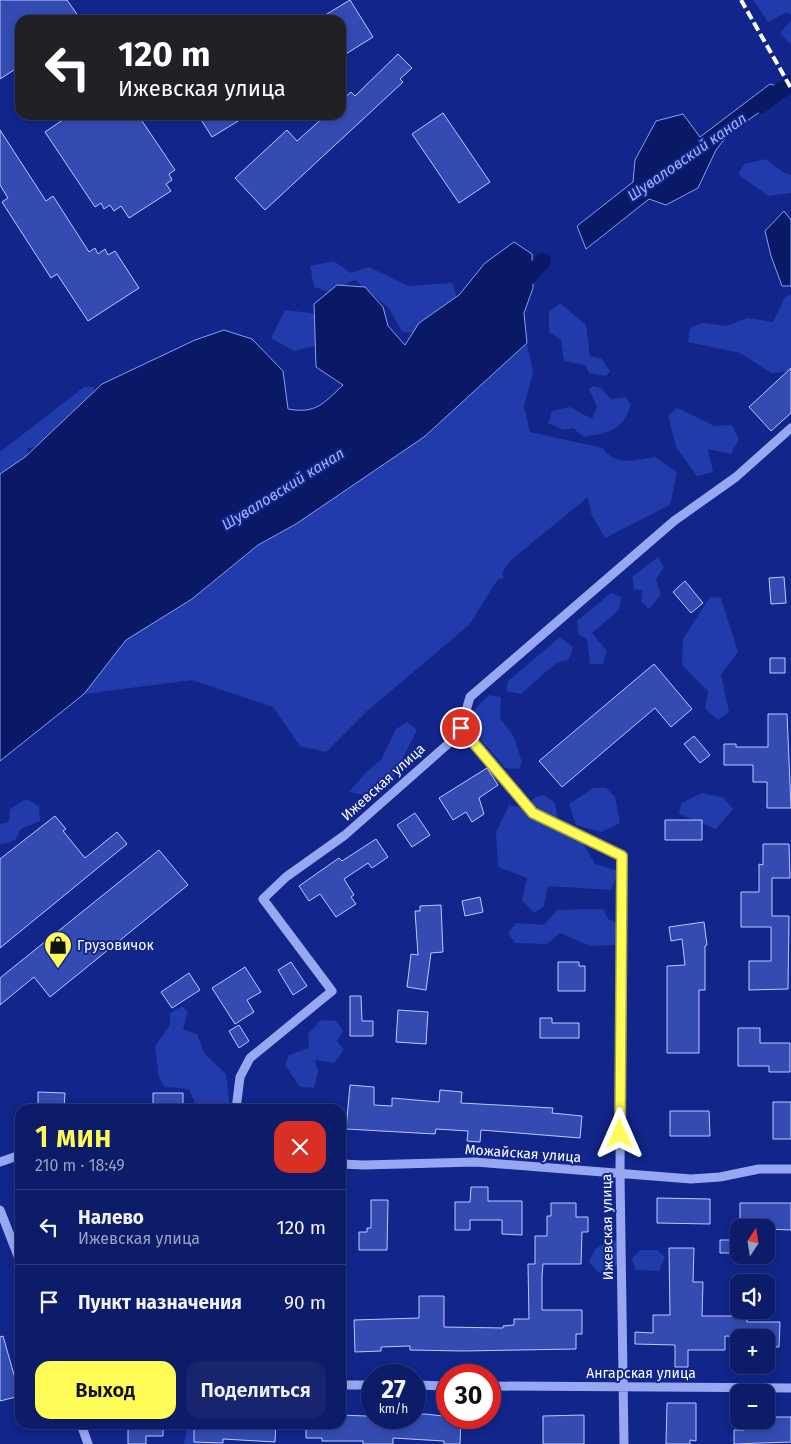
<!DOCTYPE html>
<html lang="ru">
<head>
<meta charset="utf-8">
<style>
  :root { --surface:#0d1c68; --page:#16256e; --text:#f1f3f6; --muted:#9aa1c0; --line:#2d3a7c; --accent:#fffb57 }
  body { margin:0; font-family:"Fira Sans",sans-serif; background:var(--page); color:var(--text); height:100vh; display:flex; flex-direction:column; font-size:19px; white-space:nowrap }
  * { box-sizing:border-box; margin:0 }
  p { font-size:16px; color:var(--muted) }
  .icon { flex:none; width:28px; height:28px; fill:none; stroke:currentColor; stroke-width:2; stroke-linecap:round; stroke-linejoin:round }
  .map { position:relative; flex:1; overflow:hidden }
  .panel { position:absolute; left:15px; top:1104px; width:331px; height:325px; display:flex; flex-direction:column; background:var(--surface); border-radius:15px; box-shadow:0 2px 8px #0003,0 0 0 1px var(--line) }
  .panel>* { flex:none }
  .banner { position:absolute; left:15px; top:15px; width:331px; height:105px; border-radius:15px; box-shadow:0 2px 8px #0003,0 0 0 1px var(--line); background:#202124; color:#fff; overflow:hidden }
  .needle { width:32px; rotate:12deg }
  .controls { position:absolute; left:730px; top:1219px; display:grid; gap:10px }
  .controls a { display:grid; place-items:center; width:45px; height:45px; border-radius:10px; background:var(--surface); box-shadow:0 2px 8px #0003,0 0 0 1px var(--line); font-size:25px }
  .speed { position:absolute; left:361px; top:1364px; display:flex; gap:10px; font-size:25px; font-weight:700; text-align:center }
  .speed>* { display:grid; place-content:center; width:65px; height:65px; border-radius:50%; background:var(--surface); box-shadow:0 2px 8px #0003,0 0 0 1px var(--line); line-height:1 }
  .speed small { font-size:12px; font-weight:400 }
  .speed .limit { border:8px solid #d22; background:#fff; color:#111 }
  .pin { position:absolute; display:grid; place-items:center; width:42px; height:42px; color:#fff; margin:-21px; border:2px solid #fff; border-radius:50%; box-shadow:0 1px 5px #0007 }
  .me { position:absolute; width:55px; margin:-28px; rotate:0deg; stroke-linejoin:round; filter:drop-shadow(0 0 4px #0008) }
  .turn { display:flex; align-items:center; gap:18px; height:105px; padding:0 20px; font-size:22px }
  .turn .icon { width:65px; height:65px; stroke-width:2.5 }
  .turn b { display:block; font-size:35px; line-height:42px }
  .round { display:grid; place-items:center; flex:none; width:52px; height:52px; border-radius:15px; background:var(--page) }
  .summary { display:flex; align-items:center; justify-content:space-between; height:85px; padding:0 20px }
  h1 { font-size:30px; font-weight:600; line-height:38px; color:var(--accent) }
  .button { display:flex; gap:10px; margin-top:auto; padding:10px 20px }
  .button a { flex:1; height:58px; border-radius:15px; background:var(--accent); color:#111; font-size:20px; font-weight:600; line-height:58px; text-align:center }
  .button a+a { background:var(--page); color:var(--text) }
  ul { padding:0; list-style:none }
  li { display:flex; align-items:center; gap:15px; height:75px; padding:0 20px; border-top:1px solid var(--line) }
  li div { flex:1 }
  li b { display:block; font-size:19px }
  li em { font-style:normal }
  .map>svg:first-child { display:block }
</style>
</head>
<body>
<div class="map">
<svg width="791" height="1444" viewBox="0 0 791 1444">
  <rect width="100%" height="100%" fill="#11258a"/>
  <!-- green -->
  <path fill="#223baa" d="M753 0H791V15L787 12 768 22Z
    M791 21V45L780 33Z
    M766 159 783 172 791 175V193L768 196 738 174 744 164Z
    M334 261 351 273 369 267 408 286 452 283 458 300 420 333 402 332 389 308 355 280 329 292 314 287 310 266Z
    M791 294V371L771 373 740 353 688 342 690 328 703 323 726 326 748 318 773 322 785 297Z
    M560 303 586 325 590 356 602 359 610 371 606 376 589 373 585 365 564 361 561 340 549 332V312Z
    M285 310 319 314V345L294 351 271 338Z
    M527 343 533 373 524 406 530 432 603 448C615 467 635 460 655 457L677 472 670 505 605 538 591 514 588 497 510 561 502 573 504 578 498 579 469 625 366 712 326 752 300 746 273 707 192 680 84 694 125 640 192 599 258 545 296 524 424 437Z
    M593 386 601 388 611 399 626 397 631 405C621 432 611 432 584 437L573 428 564 430 548 423 552 411 570 407 592 419 597 407 589 389Z
    M84 387H94V395L47 445 28 448 25 466 0 481V452Z
    M677 408 715 426 732 425 739 439 731 454 708 449 713 472 697 476 676 447 668 415Z
    M658 557 664 567 656 579 661 595 649 609 641 602 642 591 634 589 632 577Z
    M611 593 621 597 619 610 592 633 607 651 603 664H590L587 639 578 634 577 621Z
    M710 597 721 598 738 652 721 675 729 712 718 720 705 709 708 691 682 665 683 639Z
    M560 637 573 647 569 659 556 663 521 694 506 691 508 681Z
    M489 695 501 697 500 718 514 737 522 762 519 769 505 768 471 728 470 714Z
    M407 722 417 730 391 782 370 796 349 792 367 771 381 760 396 729Z
    M593 788H606L615 797 620 823 602 832 576 825 569 804Z
    M702 793 724 798 733 809 716 829 679 814 681 803Z
    M544 795 555 803 559 828 581 840 595 864 619 871 611 890 548 886 544 906 534 913 522 900 527 878 498 867 496 832 509 805 526 809 534 798Z
    M26 799 39 806 40 821 21 829 15 840 0 845V824L9 822 10 809Z
    M603 909 608 919 618 924 615 945 590 946 560 933 547 944 515 943 508 933 516 923 544 925 557 910Z
    M182 1006 188 1011 183 1029 197 1034 204 1053 226 1074 230 1109H198L189 1089 165 1087 159 1078 155 1046 170 1025V1013Z
    M321 1020 336 1021 343 1031 337 1041 344 1050 334 1063 315 1060 318 1071 314 1088 300 1087 285 1065 289 1055 309 1048 308 1034Z
    M610 1240 623 1242 625 1255 610 1272 599 1273 589 1262 595 1249Z
    M640 1250H657L665 1257 659 1271 635 1270 632 1259Z
    M188 1424H202L203 1430 217 1444H184Z"/>
  <!-- water -->
  <path fill="#0a1966" stroke="#889ef5" d="M770 84 780 87 776 101 729 133 716 150 698 188 666 205 649 199 586 249 577 226 633 182 635 160 656 121 683 114 700 137Z
    M784 211 791 220V286H782L771 256 765 231Z
    M514 242 532 254 533 288 524 313 527 343 424 437 296 524 258 545 192 599 126 640 84 694 0 761V474L25 457 102 384 195 340 224 330 252 339 283 371 288 409C316 414 323 404 343 385L316 367 314 304 337 285 365 287 383 307 388 326 405 345 419 323 459 295 485 263Z"/>
  <g fill="none" stroke-linecap="round" stroke-linejoin="round">
    <!-- canal -->
    <path stroke="#0a1966" stroke-width="16" d="M761 105 791 83
      M517 289 543 261"/>
  </g>
  <!-- building -->
  <path fill="#344bb2" stroke="#bdc9fd" d="M0 0H67L81 20H20V66L0 79Z
    M350 0 373 37 341 57V20H317Z
    M398 54 412 68 400 79 403 82 265 210 235 178 287 130 297 141 326 115H341V101L351 92 355 96Z
    M443 113 490 182 459 203 412 134Z
    M70 115H138L175 170 169 174 172 180 166 184 171 191 129 218 121 206 114 211 110 205 104 209 101 203 95 207 45 132Z
    M198 115H248L212 137Z
    M0 130 46 201 53 196 89 252 95 248 98 254 105 249 108 255 115 251 139 288 88 321 57 274 51 278 2 202 8 198 0 185Z
    M791 368V413L771 431 749 407Z
    M784 577 786 603 771 604 769 578Z
    M685 581 703 603 691 613 673 592Z
    M770 658H785V673H770Z
    M654 664 692 709 671 727 655 708 562 787 539 761Z
    M768 714H787L791 808H767V782H753V765H724V744H736V747H768Z
    M694 736 710 755 700 763 684 744Z
    M487 768 498 785 479 798 484 814 472 822 466 812 453 820 439 798Z
    M415 813 430 835 412 847 397 825Z
    M55 816 66 829 63 831 85 858 117 832 127 844 0 948V859Z
    M665 820H702V840H665Z
    M376 839 388 857 372 868 368 863 344 879 354 895 351 897 356 904 336 917 320 894 309 901 299 886 339 858 342 861Z
    M763 844H789L790 878H772V916H789L788 989 749 990V961H771V927H741V892H759V864L763 865Z
    M159 850 188 885 50 997 34 977 0 1005V978Z
    M480 897 483 912 465 916 462 901Z
    M441 905 443 952 431 953 426 990 407 987 411 954 418 955 415 911H420V906Z
    M704 922 707 945 705 946V990H699V1053H667V966L685 965 682 939 671 941 669 927Z
    M291 962 307 986 293 995 278 970Z
    M558 962H579V966H585V991H558Z
    M245 967 261 992 247 1000 254 1012 235 1024 212 988Z
    M189 973 200 990 172 1008 161 992Z
    M350 996H361L362 1021H373V1036H350Z
    M398 1010 428 1012 426 1044 396 1042Z
    M540 1018H552V1023H579V1038H540Z
    M239 1025 249 1041 239 1048 229 1031Z
    M738 1028H760V1043H790V1072H769V1066H738Z
    M350 1085 374 1087V1105L392 1106V1098L439 1102 440 1090 462 1092 461 1103 553 1108 552 1113 582 1116 580 1138 481 1130 480 1142 467 1141 468 1131 436 1129 435 1134 346 1129Z
    M38 1092 65 1093 64 1109H38Z
    M153 1093H183V1109H153Z
    M773 1102H791V1139H773Z
    M670 1111H709L710 1136H670Z
    M471 1187H488V1201H522V1235L502 1234V1220H470V1230H455V1202H470Z
    M657 1198 710 1199V1224L657 1223Z
    M371 1200H388L387 1250H359V1232H367V1228H371Z
    M551 1203H576V1217H588V1232H582L581 1264H543L542 1276V1310H582V1334H576V1349L463 1351 410 1350V1346L381 1347V1351L355 1352 354 1320 419 1318V1296H444V1327L503 1328V1326L514 1325V1319H529L528 1264H535V1236H547V1216H551Z
    M740 1203H791V1230L740 1228Z
    M720 1240H736V1253H720Z
    M669 1248H694L693 1282H703L702 1316H747V1322H780L779 1347H766V1338L725 1336V1350H688V1367H675V1345L635 1344V1332L653 1333V1315H670Z
    M3 1336 20 1396 0 1401V1337Z
    M667 1403H696V1441L690 1440V1444H666Z
    M425 1414 461 1418 460 1444H444V1441L393 1438V1444H363V1441H322V1438H306V1424H341V1415L415 1418V1415Z
    M584 1415V1444H543V1416Z
    M773 1417H791V1442L734 1444V1430H744V1420H766Z
    M128 1424H163V1436H146V1444H128Z
    M194 1424H276L275 1442 223 1439V1443L194 1442Z"/>
  <g fill="none" stroke-linecap="round" stroke-linejoin="round">
    <!-- minor -->
    <path stroke="#97a7f1" stroke-width="9" d="M461 728 533 813 622 856 620 1174 624 1444
      M236 1109 240 1077 250 1058 332 991 263 899 286 877 345 835 448 744 461 728 470 697 674 521 736 477 791 428
      M0 1162 20 1155
      M341 1164 364 1165 475 1162 691 1179 720 1177 759 1169H791
      M0 1210 20 1261
      M341 1385H372
      M415 1385 448 1386
      M490 1386 791 1388
      M81 1424 88 1444"/>
    <!-- rail -->
    <path stroke="#fff" stroke-width="4" stroke-dasharray="9 4" stroke-linecap="butt" d="M741 0 791 88"/>
  </g>
  <g fill="none" stroke-linecap="round" stroke-linejoin="round">
    <!-- route casing -->
    <g stroke="#a6a339" stroke-width="12">
      <path id="route" d="M461 728 533 813 622 856 620 1134"/>
    </g>
    <!-- route -->
    <use href="#route" stroke="#fffb57" stroke-width="9"/>
  </g>
  <!-- icons -->
  <defs>
    <g id="shop-pin" transform="scale(1.4375)"><path d="M0 17L-7.5 6A9.5 9.5 0 1 1 7.5 6Z" fill="#fffb57" stroke="#11258a"/><path d="M-5-2.5h2.3a2.7 3.5 0 0 1 5.4 0H5L5.5 6h-11ZM-1.5-2.5h3a1.5 2.3 0 0 0-3 0Z" fill="#111"/></g>
  </defs>
  <g fill-rule="evenodd">
    <use href="#shop-pin" x="58" y="945"/>
  </g>
  <g text-anchor="middle" stroke-width="4" stroke-linejoin="round" paint-order="stroke">
    <!-- street labels -->
    <g font-size="14" fill="#fff" stroke="#11258a">
      <text transform="translate(383 782) rotate(-42)" y="5">Ижевская улица</text>
      <text transform="translate(523 1153) rotate(4)" y="5">Можайская улица</text>
      <text transform="translate(607 1227) rotate(-91)" y="5">Ижевская улица</text>
      <text x="641" y="1378">Ангарская улица</text>
    </g>
    <!-- poi labels -->
    <g font-size="14" fill="#fff" stroke="#11258a" text-anchor="start">
      <text x="77" y="950">Грузовичок</text>
    </g>
    <!-- water labels -->
    <g font-size="15" font-style="italic" fill="#a2b3f9" stroke="#11258a">
      <text transform="translate(687 157) rotate(-35)" y="5">Шуваловский канал</text>
      <text transform="translate(283 489) rotate(-32)" y="5">Шуваловский канал</text>
    </g>
  </g>
</svg>
<div class="controls">
<a><svg class="needle" viewBox="-14 -14 28 28"><path d="M0-13l5 13h-10z" fill="#e53935"/><path d="M0 13l5-13h-10z" fill="#9aa1c0"/></svg></a>
<a><svg class="icon" aria-label="sound" viewBox="0 0 24 24"><path d="M4 9h4l5-4v14l-5-4H4zM17 9q2 3 0 6"/></svg></a>
<a>+</a>
<a>−</a>
</div>
<div class="speed"><div>27<small>km/h</small></div><div class="limit">30</div></div>
<div class="pin" style="left:461px;top:728px;background:#d93025"><svg class="icon" aria-label="arrive" viewBox="0 0 24 24"><path d="M6 21V4h12l-3 4 3 4H6"/></svg></div>
<svg class="me" style="left:620px;top:1134px" viewBox="-20 -20 40 40"><path d="M0-17L14 15 0 8-14 15z" fill="#fffb57" stroke="#fff" stroke-width="4"/></svg>
<div class="banner">
<div class="turn"><svg class="icon" aria-label="left" viewBox="0 0 24 24"><path d="M17 20v-9H6M10 6l-5 5 5 5"/></svg><div><b>120 m</b>Ижевская улица</div></div>
</div>
<section class="panel">
<div class="summary"><div><h1>1 мин</h1><p>210 m · 18:49</p></div><a class="round" style="background:#d93025;color:#fff"><svg class="icon" aria-label="close" viewBox="0 0 24 24"><path d="M6 6l12 12M18 6L6 18"/></svg></a></div>
<ul>
<li><svg class="icon" aria-label="left" viewBox="0 0 24 24"><path d="M17 20v-9H6M10 6l-5 5 5 5"/></svg><div><b>Налево</b><p>Ижевская улица</p></div><em>120 m</em></li>
<li><svg class="icon" aria-label="arrive" viewBox="0 0 24 24"><path d="M6 21V4h12l-3 4 3 4H6"/></svg><div><b>Пункт назначения</b></div><em>90 m</em></li>
</ul>
<div class="button"><a>Выход</a><a>Поделиться</a></div>
</section>
</div>
</body>
</html>
